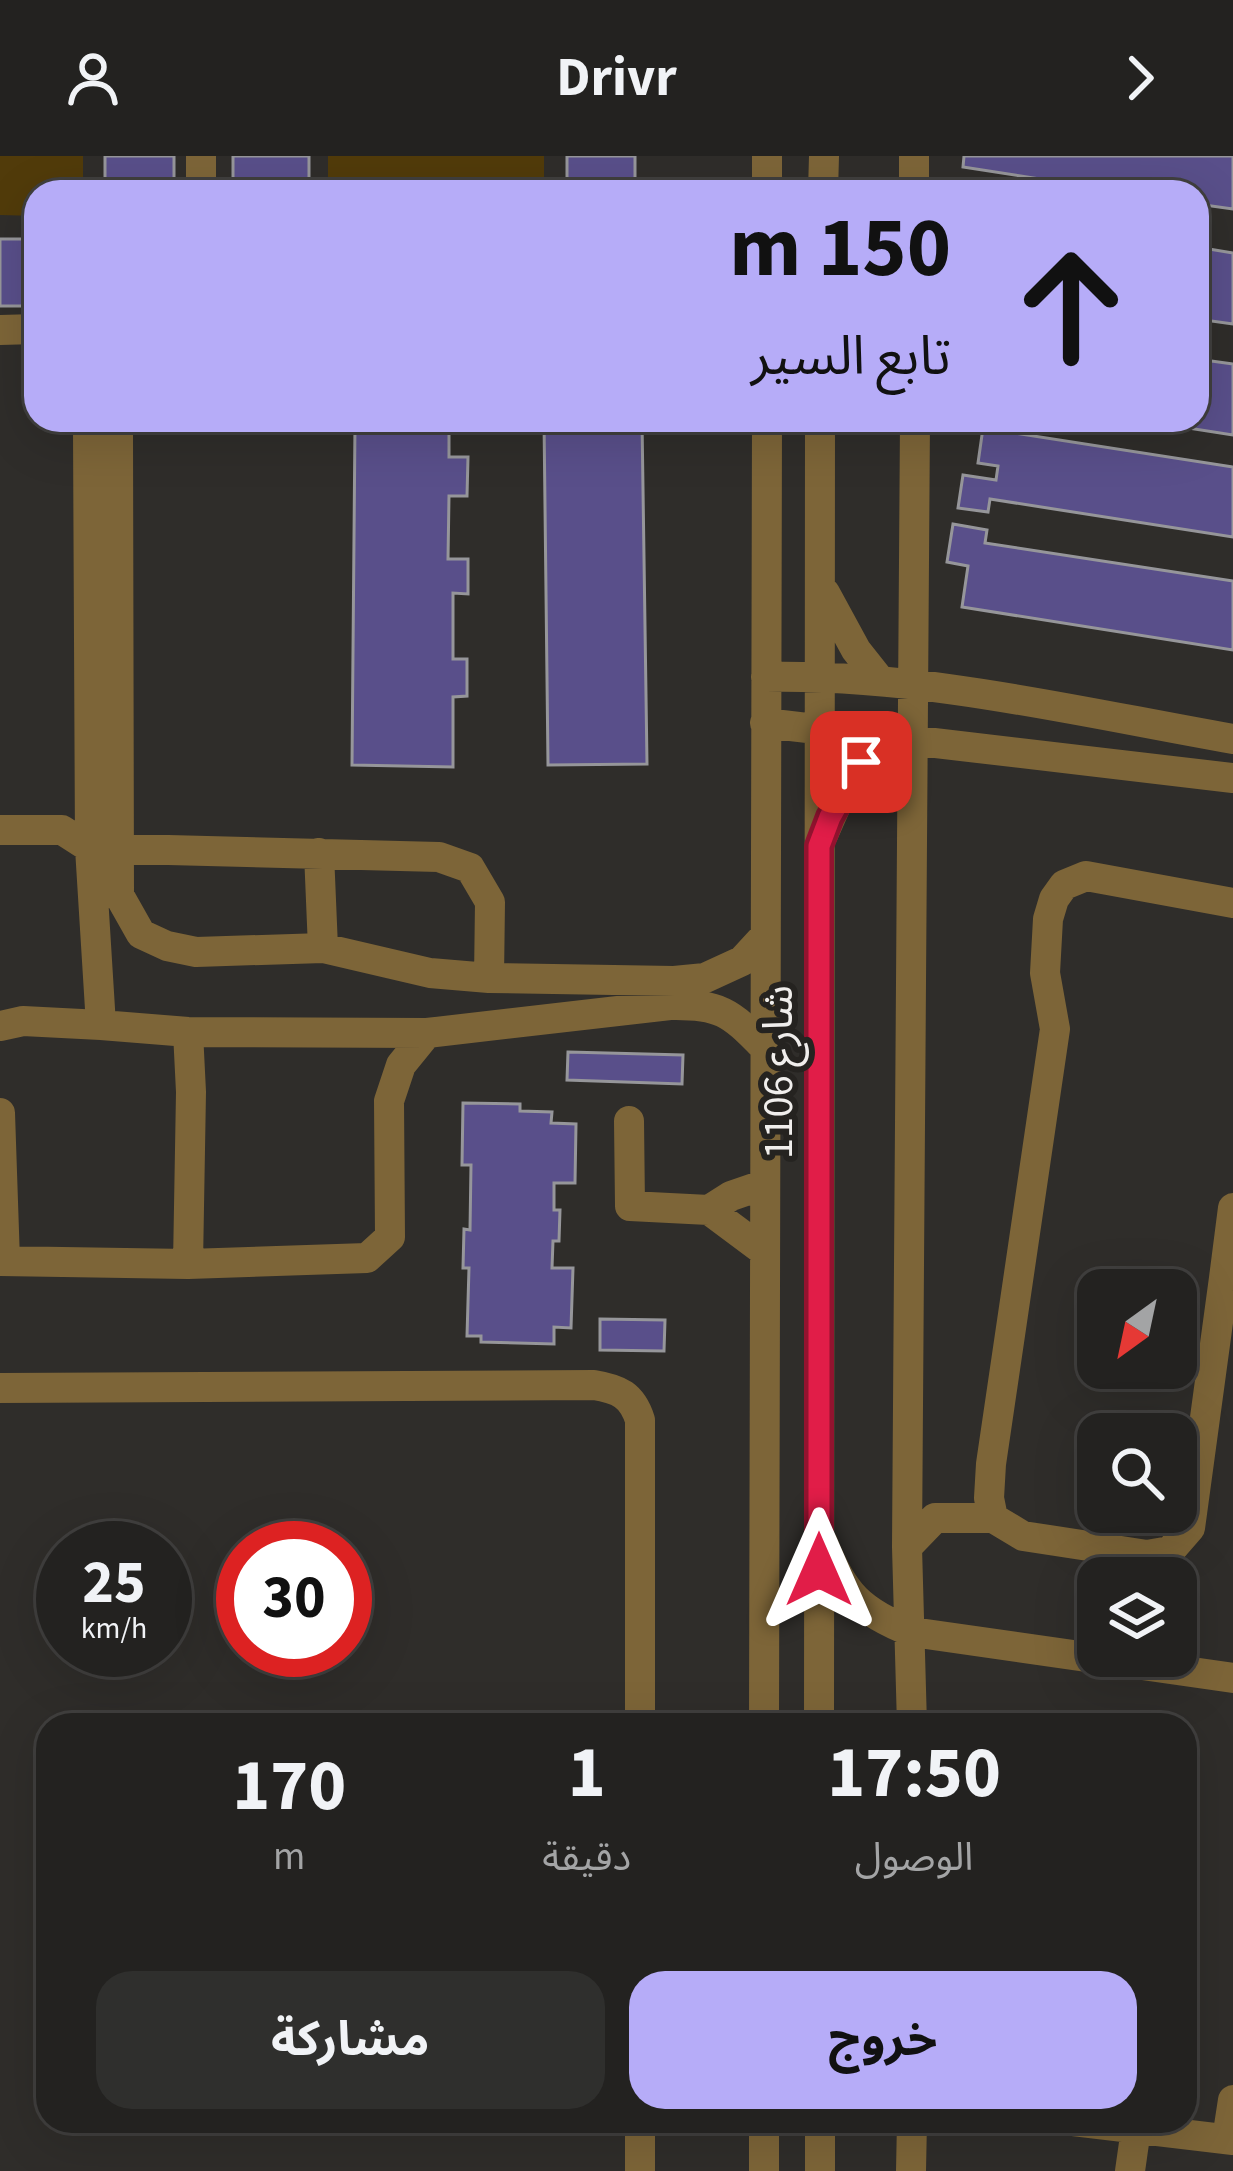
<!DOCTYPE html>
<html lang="ar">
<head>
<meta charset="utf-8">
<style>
  :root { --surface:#232220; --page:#2f2f2d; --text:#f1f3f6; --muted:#a3a4a5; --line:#403f3e; --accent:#b6acf8 }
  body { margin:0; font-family:"Source Sans 3","Noto Sans Arabic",sans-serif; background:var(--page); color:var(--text); direction:rtl; height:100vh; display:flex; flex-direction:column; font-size:45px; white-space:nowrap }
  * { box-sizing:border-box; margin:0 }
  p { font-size:39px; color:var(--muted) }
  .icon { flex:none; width:66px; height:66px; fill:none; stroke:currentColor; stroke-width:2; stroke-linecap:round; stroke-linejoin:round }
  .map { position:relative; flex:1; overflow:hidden; direction:ltr }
  .drawer { position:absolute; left:36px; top:1557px; width:1161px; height:420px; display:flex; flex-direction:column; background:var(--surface); border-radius:36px; box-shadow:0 12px 48px #0002,0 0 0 3px var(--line); direction:rtl }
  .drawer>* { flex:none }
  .hud { position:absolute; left:24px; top:24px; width:1185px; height:252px; border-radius:36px; box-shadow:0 12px 48px #0002,0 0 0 3px var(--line); direction:rtl; background:#b6acf8; color:#111; overflow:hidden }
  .needle { width:78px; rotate:213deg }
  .controls { position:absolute; left:1077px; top:1113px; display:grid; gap:24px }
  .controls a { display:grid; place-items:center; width:120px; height:120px; border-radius:24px; background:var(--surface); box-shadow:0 12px 48px #0002,0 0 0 3px var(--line); font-size:60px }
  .speed { position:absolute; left:36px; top:1365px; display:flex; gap:24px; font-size:60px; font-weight:700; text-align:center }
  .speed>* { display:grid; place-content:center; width:156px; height:156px; border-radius:50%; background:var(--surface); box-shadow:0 12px 48px #0002,0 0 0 3px var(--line); line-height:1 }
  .speed small { font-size:30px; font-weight:400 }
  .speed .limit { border:18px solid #d22; background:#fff; color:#111 }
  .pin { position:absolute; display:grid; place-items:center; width:102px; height:102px; color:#fff; margin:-51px; border-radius:24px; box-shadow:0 6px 18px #0006 }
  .me { position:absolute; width:132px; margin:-66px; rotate:0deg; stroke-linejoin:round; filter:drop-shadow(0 0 9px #0008) }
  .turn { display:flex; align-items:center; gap:42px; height:252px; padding:0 60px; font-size:54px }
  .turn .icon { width:156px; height:156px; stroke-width:2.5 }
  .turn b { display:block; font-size:84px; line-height:102px }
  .eta { display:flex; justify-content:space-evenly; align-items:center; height:204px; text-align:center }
  .eta b { font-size:72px; font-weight:700; line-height:84px }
  .action { display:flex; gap:24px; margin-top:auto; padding:24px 60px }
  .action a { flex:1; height:138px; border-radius:36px; background:var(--accent); color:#111; font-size:48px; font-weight:700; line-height:138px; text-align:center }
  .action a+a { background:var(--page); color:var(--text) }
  header { display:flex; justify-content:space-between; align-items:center; height:156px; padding:0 60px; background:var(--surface); font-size:54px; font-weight:700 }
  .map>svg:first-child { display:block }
</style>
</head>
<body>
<header><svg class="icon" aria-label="forward" viewBox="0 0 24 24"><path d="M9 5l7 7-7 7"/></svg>Drivr<svg class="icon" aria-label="person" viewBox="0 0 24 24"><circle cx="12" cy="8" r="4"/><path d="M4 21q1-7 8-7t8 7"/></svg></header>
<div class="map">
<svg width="1233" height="2015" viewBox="0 0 1233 2015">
  <rect width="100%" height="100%" fill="#2f2d2a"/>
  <!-- green -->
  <path fill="#513b0a" d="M0 0H83V36H36V60L0 59Z
    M328 0H544V36H328Z"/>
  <!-- building -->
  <path fill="#594f8a" stroke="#96969a" stroke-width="3" d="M105 0H174V36H105Z
    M233 0H309V36H233Z
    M567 0H635V36H567Z
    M964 0H1233V53L1197 48V36H1123L963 11Z
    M343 24 398 25V36H342Z
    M0 83H36V150H0Z
    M1197 91 1233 97V168L1197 163Z
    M1197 203 1233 208V279L1137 264H1197Z
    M544 264H642L647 608 548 609Z
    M355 268 449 269V301H468L467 340H449L448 403H468V438L453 437V503H467V540L453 541V611L352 609Z
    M983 272 1233 311V381L990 343 988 356 958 352 963 319 996 324 998 310 978 307Z
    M953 368 987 374 985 387 1233 425V494L962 451 968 410 947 406Z
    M568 896 683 899 682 928 567 924Z
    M463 947 520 948V955L552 956 551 967 576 968 575 1027H554V1054H560L559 1085H553L552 1112H573L571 1172 554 1171V1188L481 1186V1180H467L469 1112H463L464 1073 470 1074 471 1009H462Z
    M600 1163 665 1164 664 1195 600 1194Z"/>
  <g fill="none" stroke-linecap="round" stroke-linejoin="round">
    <!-- minor -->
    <path stroke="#7d6538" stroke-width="30" d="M201 0V36
      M767 0V36
      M914 0V36
      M823 36 824 0
      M0 174 36 173
      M118 273 119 739 141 778 167 790 196 796 323 792 430 817 489 822 674 825 705 822 742 805 765 780
      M88 275 90 692 101 869 188 876 427 877 670 849C720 848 730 856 764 891
      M825 437 856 494 879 523
      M766 521C924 518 1079 556 1233 583
      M765 567 1233 622
      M0 674H62L90 692 439 701 470 712 490 746 489 822
      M823 679 844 632 880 581
      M319 697 323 792
      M1233 747 1086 720 1064 729 1054 743 1048 763 1045 817 1055 873 991 1308 989 1342 993 1362 1023 1380 1147 1399 1170 1395 1190 1372 1224 1122 1233 1115
      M0 870 23 865 101 869
      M0 957 5 1105
      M629 965 630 1050 709 1054 764 1095
      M709 1054 731 1040 763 1029
      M0 1105 188 1108 367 1102 390 1081 389 945 401 909 427 877
      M188 1108 191 936 188 876
      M1224 1122 1233 1052
      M0 1232 594 1229C619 1233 632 1239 640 1264V1569
      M823 1387C843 1438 861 1456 912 1476L1233 1522
      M907 1391 935 1362H993
      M764 1569 767 264
      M819 1569 820 264
      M912 1569 907 1391 915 264
      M640 1965V2015
      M1073 1965 1233 1984
      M1227 1983 1233 1944
      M764 2015V1965
      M820 2015V1965
      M911 2015 912 1965
      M1130 2015 1136 1973"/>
  </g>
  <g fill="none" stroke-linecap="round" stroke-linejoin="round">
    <!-- route casing -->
    <g stroke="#92132f" stroke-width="30">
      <path id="route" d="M819 1414V690L830 661 861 606"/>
    </g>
    <!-- route -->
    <use href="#route" stroke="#e11d48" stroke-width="21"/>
  </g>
  <g text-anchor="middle" stroke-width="12" stroke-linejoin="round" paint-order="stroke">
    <!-- street labels -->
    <g font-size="42" fill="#f0eeec" stroke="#252320">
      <text transform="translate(777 916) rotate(-90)" y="15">شارع 1106</text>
    </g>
  </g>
</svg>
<div class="controls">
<a><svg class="needle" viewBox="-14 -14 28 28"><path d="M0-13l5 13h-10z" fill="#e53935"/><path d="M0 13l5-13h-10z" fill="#a3a4a5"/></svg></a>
<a><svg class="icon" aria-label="search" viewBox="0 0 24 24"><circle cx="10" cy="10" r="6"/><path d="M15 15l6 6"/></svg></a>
<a><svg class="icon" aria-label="layers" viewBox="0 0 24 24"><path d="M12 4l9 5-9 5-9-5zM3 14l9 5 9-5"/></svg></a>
</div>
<div class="speed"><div>25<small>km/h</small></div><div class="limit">30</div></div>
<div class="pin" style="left:861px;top:606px;background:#d93025"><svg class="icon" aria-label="arrive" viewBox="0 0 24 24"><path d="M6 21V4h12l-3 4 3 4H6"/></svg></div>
<svg class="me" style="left:819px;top:1414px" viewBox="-20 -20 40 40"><path d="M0-17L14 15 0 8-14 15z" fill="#e11d48" stroke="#fff" stroke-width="4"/></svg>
<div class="hud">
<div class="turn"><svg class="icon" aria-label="ahead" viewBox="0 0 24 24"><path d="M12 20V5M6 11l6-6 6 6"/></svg><div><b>150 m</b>تابع السير</div></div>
</div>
<section class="drawer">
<div class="eta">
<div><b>17:50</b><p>الوصول</p></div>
<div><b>1</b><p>دقيقة</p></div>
<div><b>170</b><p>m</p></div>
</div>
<div class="action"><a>خروج</a><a>مشاركة</a></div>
</section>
</div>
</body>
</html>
